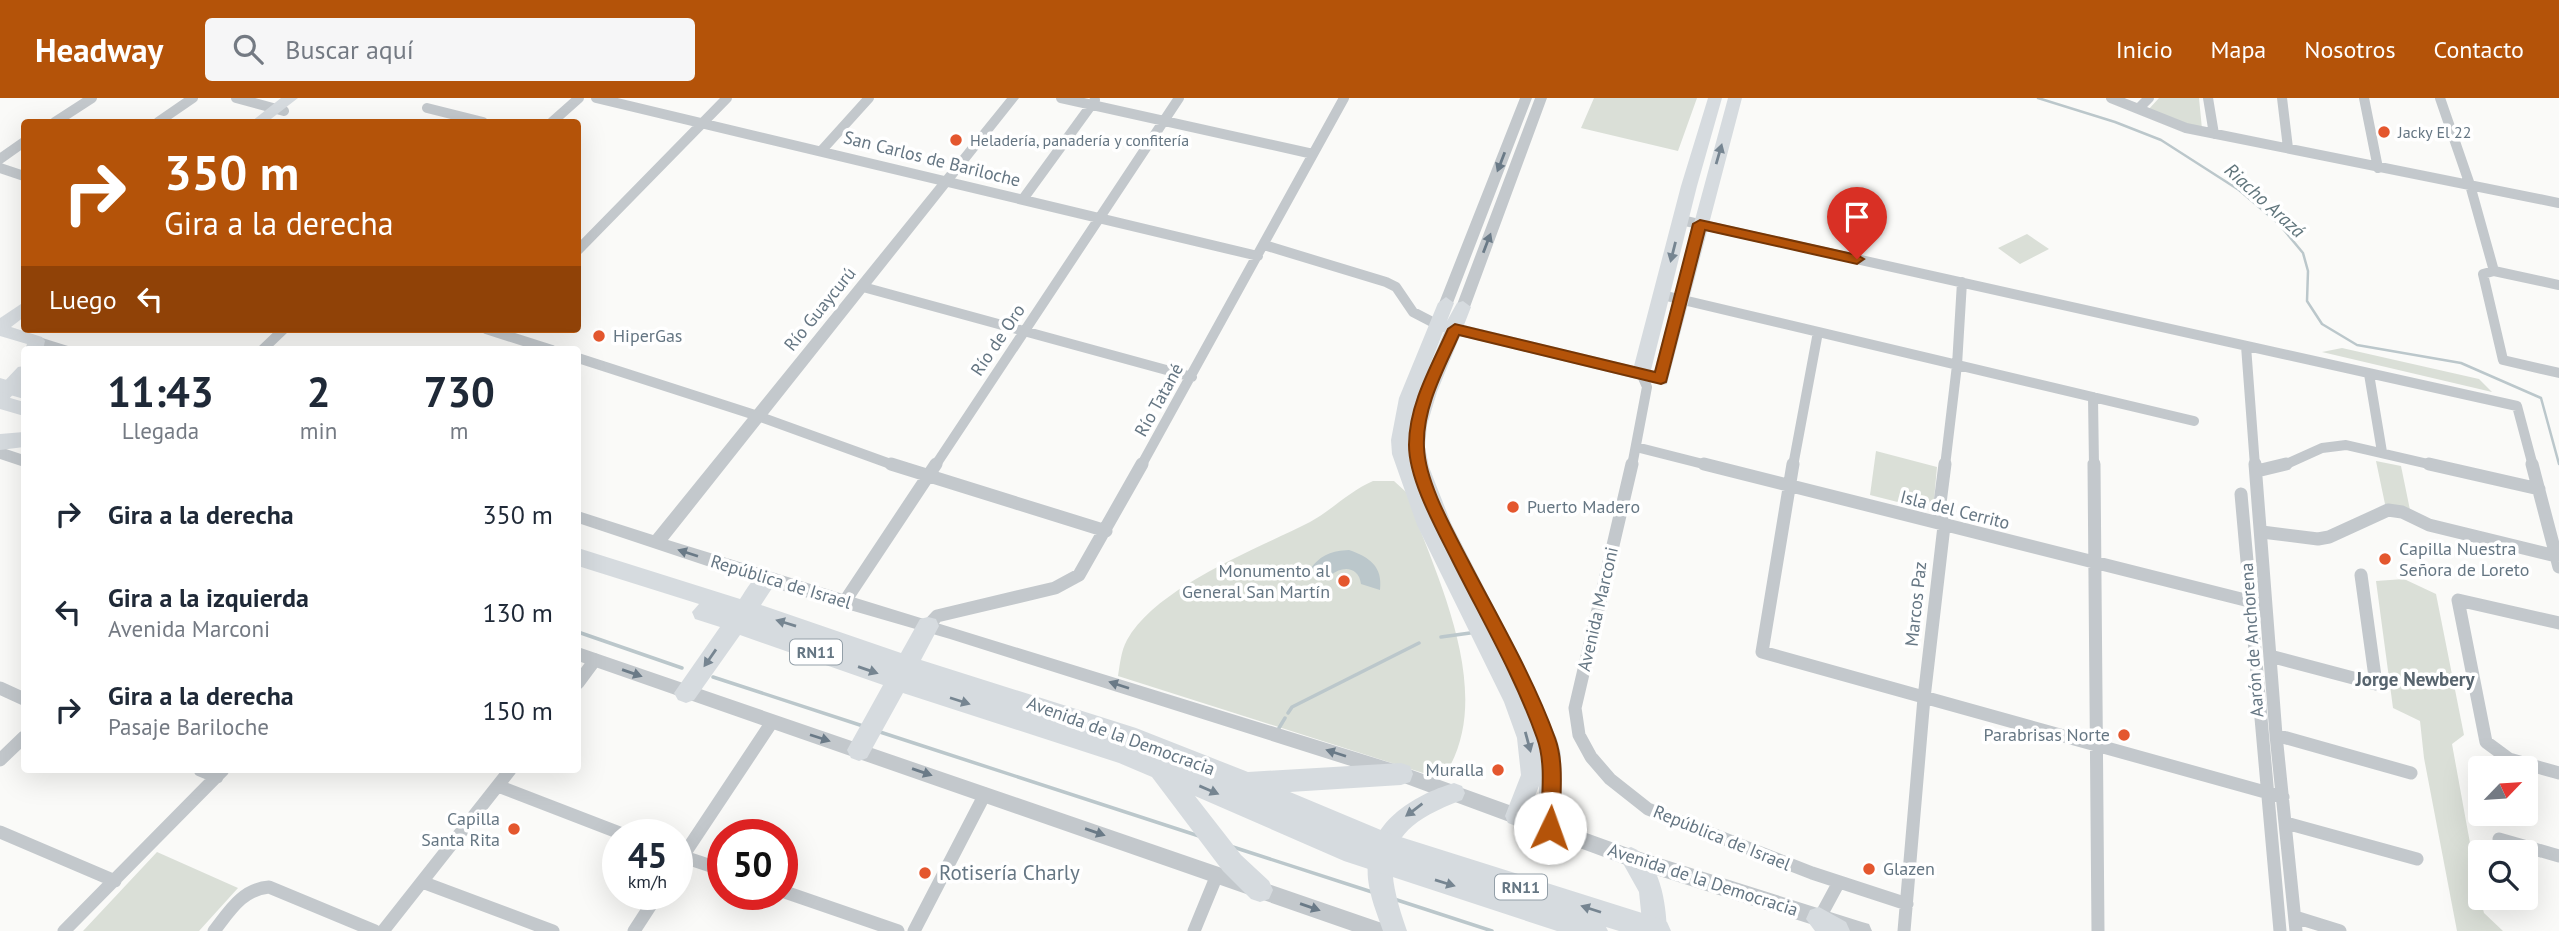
<!DOCTYPE html>
<html lang="es">
<head>
<meta charset="utf-8">
<style>
  :root { --surface:#fff; --page:#f6f6f7; --text:#1f2937; --muted:#747a83; --accent:#b45309 }
  body { margin:0; font-family:"PT Sans",sans-serif; background:var(--page); color:var(--text); height:100vh; display:flex; flex-direction:column; font-size:26px; white-space:nowrap }
  * { box-sizing:border-box; margin:0 }
  p { font-size:23px; color:var(--muted) }
  .icon { flex:none; width:38px; height:38px; fill:none; stroke:currentColor; stroke-width:2; stroke-linecap:round; stroke-linejoin:round }
  .map { position:relative; flex:1; overflow:hidden }
  .side { position:absolute; left:21px; top:248px; width:560px; height:427px; display:flex; flex-direction:column; background:var(--surface); border-radius:7px; box-shadow:0 7px 28px #0002 }
  .side>* { flex:none }
  .guide { position:absolute; left:21px; top:21px; width:560px; height:214px; border-radius:7px; box-shadow:0 7px 28px #0002; background:#b45309; color:#fff; overflow:hidden }
  .needle { width:46px; rotate:65deg }
  .controls { position:absolute; left:2468px; top:658px; display:grid; gap:14px }
  .controls a { display:grid; place-items:center; width:70px; height:70px; border-radius:7px; background:var(--surface); box-shadow:0 7px 28px #0002; font-size:35px }
  .speed { position:absolute; left:602px; top:721px; display:flex; gap:14px; font-size:35px; font-weight:700; text-align:center }
  .speed>* { display:grid; place-content:center; width:91px; height:91px; border-radius:50%; background:var(--surface); box-shadow:0 7px 28px #0002; line-height:1 }
  .speed small { font-size:18px; font-weight:400 }
  .speed .limit { border:10px solid #d22; background:#fff; color:#111 }
  .pin { position:absolute; display:grid; place-items:center; width:60px; height:60px; color:#fff; margin:-72px -30px; border-radius:50% 50% 50% 0; rotate:-45deg; box-shadow:0 0 7px #0007 }
  .pin .icon { rotate:45deg }
  .me { position:absolute; width:77px; margin:-38px; rotate:3deg; stroke-linejoin:round; filter:drop-shadow(0 0 5px #0008) }
  .turn { display:flex; align-items:center; gap:24px; height:147px; padding:0 28px; font-size:32px }
  .turn .icon { width:91px; height:91px; stroke-width:2.5 }
  .turn b { display:block; font-size:49px; line-height:60px }
  .then { display:flex; align-items:center; height:66px; padding:0 28px; background:#0003; gap:14px; font-size:26px }
  .eta { display:flex; justify-content:space-evenly; align-items:center; height:119px; text-align:center }
  .eta b { font-size:42px; font-weight:600; line-height:49px }
  ul { padding:0; list-style:none }
  li { display:flex; align-items:center; gap:21px; height:98px; padding:0 28px }
  li div { flex:1 }
  li b { display:block; font-size:26px }
  li em { font-style:normal }
  header { display:flex; align-items:center; gap:42px; box-sizing:border-box; height:98px; padding:0 35px; background:var(--accent); color:#fff }
  header strong { font-size:33px }
  nav { display:flex; gap:38px; margin-inline-start:auto; font-size:24px }
  .search { width:490px; height:63px; background:var(--page); display:flex; align-items:center; gap:18px; box-sizing:border-box; padding:0 24px; border-radius:7px; color:var(--muted); font-size:26px }
  .map>svg:first-child { display:block }
</style>
</head>
<body>
<header>
<strong>Headway</strong>
<div class="search"><svg class="icon" aria-label="search" viewBox="0 0 24 24"><circle cx="10" cy="10" r="6"/><path d="M15 15l6 6"/></svg>Buscar aquí</div>
<nav><a>Inicio</a><a>Mapa</a><a>Nosotros</a><a>Contacto</a></nav>
</header>
<div class="map">
<svg width="2559" height="833" viewBox="0 0 2559 833">
  <rect width="100%" height="100%" fill="#fafaf8"/>
  <!-- green -->
  <path fill="#dadfd7" d="M1594 0H1697L1678 53 1581 30Z
    M2159 0H2199L2202 31 2148 12Z
    M2027 136 2049 151 2020 166 1998 150Z
    M2342 250 2479 281 2492 294 2322 254Z
    M1876 353 1937 369 1933 413 1870 397Z
    M2376 363 2401 368 2410 412 2385 406Z
    M1373 383H1394L1406 394C1435 477 1500 599 1442 681L1118 578C1120 566 1121 553 1127 542 1156 489 1257 451 1310 424 1332 412 1351 392 1373 383Z
    M2404 481 2436 496 2464 637 2452 646 2480 800 2484 815 2503 833H2457L2424 660 2420 623 2393 610 2376 483Z
    M157 754 238 790 199 833H83Z"/>
  <!-- water -->
  <path fill="#bbc7cb" d="M1349 452C1369 459 1383 468 1380 492L1361 486C1359 469 1343 467 1331 477L1311 470C1322 456 1332 453 1349 452Z"/>
  <g fill="none" stroke-linecap="round" stroke-linejoin="round">
    <!-- stream-far1 -->
    <path stroke="#bbc7cb" stroke-width="2.5" d="M2038 0 2115 24 2161 42 2239 92 2279 126 2303 155 2308 173 2307 203 2322 226 2357 247 2461 265 2541 300 2559 366"/>
    <!-- stream -->
    <path stroke="#bbc7cb" stroke-width="3.5" d="M578 534 682 570
      M1441 539 1470 535
      M713 579 863 628
      M1288 615 1292 609 1419 545
      M1279 630 1285 620
      M880 634 1199 738
      M1233 749 1372 794
      M1394 801 1492 833"/>
    <!-- minor-far1 -->
    <path stroke="#c3c8cc" stroke-width="10" d="M236 0 284 13
      M596 0 1258 158
      M1061 0 1313 56
      M2111 0 2186 30 2559 105
      M2208 0 2214 36
      M2282 0 2288 50
      M2364 0 2378 70
      M2440 0 2470 87 2494 173 2483 176 2503 262 2559 275
      M427 10 483 24
      M2138 11 2149 0
      M55 24 92 0
      M158 24 193 0
      M552 24 579 0
      M822 52 869 0
      M0 61 24 44
      M0 70 24 78
      M1023 101 1095 2
      M1681 122 2517 308 2533 368
      M1264 147 1386 184 1396 189 1413 214 1438 227
      M578 152 727 0
      M2494 173 2559 187
      M863 189 1192 279
      M1662 197 2194 323
      M486 231 552 252
      M2246 248 2255 368
      M262 252 284 231
      M578 260 758 318 896 368
      M2369 276 2382 354
      M2093 299 2094 368
      M1636 349 1711 368
      M935 368 1179 0
      M1141 368 1344 0
      M1632 368 1647 289 1641 275
      M1793 368 1818 234
      M1945 368 1957 267 1962 184
      M2282 368 2322 350 2346 347 2437 368"/>
    <!-- minor -->
    <path stroke="#c3c8cc" stroke-width="13" d="M891 366 1106 433
      M1632 366 1575 610 1579 637 1591 659 1610 681 1648 711 1812 775 1907 806
      M1704 366 2265 507
      M1793 366 1762 554 2283 699
      M2094 366 2098 833
      M2255 366 2276 637 2296 833
      M2429 366 2539 391
      M2532 366 2559 469
      M2257 373 2286 366
      M2241 396 2280 833
      M2262 434 2318 441 2329 439 2388 412 2402 414 2429 427 2556 458
      M845 503 936 366
      M2559 525 2458 502 2486 644 2509 661 2559 675
      M928 528 937 518 1055 490 1079 477 1142 366
      M2270 558 2376 586 2361 477
      M578 585 595 562
      M0 590 24 601
      M2276 637 2411 675
      M0 662 24 639
      M200 672 217 679
      M498 688 625 737
      M2286 725 2417 761
      M0 734 115 783
      M2499 741 2559 758
      M678 757 723 772
      M677 767 772 624
      M422 784 553 833
      M782 793 898 833
      M2295 819 2340 833
      M1819 821 1839 784
      M64 833 223 672
      M214 833C229 814 242 791 269 789L375 833
      M383 833 510 672
      M634 833 658 796
      M914 833 985 696
      M1194 833 1217 777
      M1904 833 1924 600 1944 428 1939 413 1945 366"/>
    <!-- tertiary -->
    <path fill="#c3c8cc" fill-rule="evenodd" d="M1007 0H1019L668 442 1401 668 1631 751 1862 824 1869 826 1872 833H1832L1631 769 1401 684 950 541 767 488 578 425V413L653 437Z
      M1520 0H1532L1453 205 1451 208H1441L1439 205Z
      M1535 0H1547L1470 209 1463 214 1458 212 1456 209Z
      M36 238 68 248 70 252H47L31 247 29 243Z
      M0 349 24 357V369L0 361Z
      M578 549 1379 824 1386 826 1389 833H1352L578 563Z"/>
    <!-- secondary -->
    <path fill="#d6dbdf" fill-rule="evenodd" d="M281 0H298L267 24H251Z
      M1708 0H1722L1697 88 1651 272 1654 273 1728 0H1742L1667 286 1661 287 1460 238 1437 294 1427 327 1425 349 1429 369 1451 425 1519 558 1557 641 1561 656V730L1558 737 1550 741 1542 737 1539 730V688L1524 725 1516 728 1508 725 1505 718 1521 677 1517 640 1504 604 1417 427 1392 356 1391 342 1399 300 1438 205 1446 199 1454 205 1447 223 1457 205 1463 203 1471 209 1464 227 1634 268 1681 88ZM1443 234H1444L1425 280Z
      M24 204V219L11 229 42 239 45 243 43 252H25L27 246 0 238V220Z
      M24 268V285L6 304 0 306V288L18 269Z
      M1454 685 1462 688 1465 695 1462 702C1385 731 1381 759 1407 833H1383C1377 816 1370 799 1368 781 1363 728 1410 698 1454 685Z
      M1631 749C1661 761 1666 806 1667 833H1643L1639 794 1620 760 1623 752Z"/>
    <!-- trunk -->
    <path fill="#d6dbdf" fill-rule="evenodd" d="M0 280 24 287V301L0 294Z
      M0 297 24 304V318L0 311Z
      M24 334V349L0 352V336Z
      M578 450 740 501C749 488 757 469 775 475L778 481 761 507 901 555 920 521 928 519 936 521 939 528 921 562 1136 630 1248 674 1401 665 1410 668 1413 676 1410 684 1401 687 1290 694 1388 735 1658 820 1667 824 1671 833H1619L1606 829 1608 833H1557L1344 763 1195 698 1241 757 1269 783 1273 792 1269 801 1260 804 1251 801 1223 773 1152 679 1119 665 903 595 867 660 859 663 851 660 847 652 883 587 740 537 694 602 686 605 678 602 674 595 720 529 695 521 692 514 699 506 578 468Z
      M1819 809 1846 824 1850 833H1815L1806 821 1810 812Z"/>
  </g>
  <!-- one-way arrows -->
  <defs><path id="oneway-solid" d="M-6-.8H1V-3.2L6.5 0L1 3.2V.8H-6Z" transform="scale(1.75)"/></defs>
  <g fill="#768591">
    <use href="#oneway-solid" transform="translate(1719 56) rotate(-74)"/>
    <use href="#oneway-solid" transform="translate(1673 154) rotate(104)"/>
    <use href="#oneway-solid" transform="translate(786 525) rotate(-163)"/>
    <use href="#oneway-solid" transform="translate(710 560) rotate(125)"/>
    <use href="#oneway-solid" transform="translate(868 572) rotate(19)"/>
    <use href="#oneway-solid" transform="translate(960 603) rotate(18)"/>
    <use href="#oneway-solid" transform="translate(1528 644) rotate(75)"/>
    <use href="#oneway-solid" transform="translate(1209 692) rotate(23)"/>
    <use href="#oneway-solid" transform="translate(1414 712) rotate(143)"/>
    <use href="#oneway-solid" transform="translate(1445 785) rotate(17)"/>
    <use href="#oneway-solid" transform="translate(1591 811) rotate(-162)"/>
  </g>
  <g fill="#6a7a87">
    <use href="#oneway-solid" transform="translate(1501 64) rotate(111)"/>
    <use href="#oneway-solid" transform="translate(1487 145) rotate(-69)"/>
    <use href="#oneway-solid" transform="translate(688 455) rotate(-162)"/>
    <use href="#oneway-solid" transform="translate(632 575) rotate(19)"/>
    <use href="#oneway-solid" transform="translate(1119 587) rotate(-162)"/>
    <use href="#oneway-solid" transform="translate(820 640) rotate(18)"/>
    <use href="#oneway-solid" transform="translate(1336 655) rotate(-162)"/>
    <use href="#oneway-solid" transform="translate(922 674) rotate(19)"/>
    <use href="#oneway-solid" transform="translate(1095 734) rotate(19)"/>
    <use href="#oneway-solid" transform="translate(1310 809) rotate(19)"/>
  </g>
  <!-- route -->
  <path fill="#b45309" stroke="#753606" stroke-width="2" d="M1700 122 1857 157 1864 161 1857 166 1705 132 1666 284 1661 286 1459 237C1444 271 1422 310 1424 349 1425 384 1452 431 1468 462 1498 520 1533 579 1555 640 1565 667 1559 702 1560 730L1557 737 1550 739 1544 737 1541 730C1541 702 1547 667 1537 640 1515 578 1481 520 1452 462 1436 430 1409 382 1409 347 1409 306 1432 267 1448 231L1455 226 1655 274 1693 126Z"/>
  <!-- markers -->
  <g fill="#e4572e" stroke="#fff" stroke-width="2.5">
    <circle cx="2384" cy="34" r="7"/>
    <circle cx="956" cy="42" r="7"/>
    <circle cx="599" cy="238" r="7"/>
    <circle cx="1513" cy="409" r="7"/>
    <circle cx="2385" cy="461" r="7"/>
    <circle cx="1344" cy="483" r="7"/>
    <circle cx="2124" cy="637" r="7"/>
    <circle cx="1498" cy="672" r="7"/>
    <circle cx="514" cy="731" r="7"/>
    <circle cx="1869" cy="771" r="7"/>
    <circle cx="925" cy="775" r="7"/>
  </g>
  <g text-anchor="middle" stroke-width="7" stroke-linejoin="round" paint-order="stroke">
    <!-- far-poi labels -->
    <g font-size="16" fill="#657683" stroke="#fff" text-anchor="start">
      <text x="2398" y="40">Jacky El 22</text>
      <text x="970" y="48">Heladería, panadería y confitería</text>
    </g>
    <!-- shield labels -->
    <g fill="#fff" stroke="#939fa8" stroke-width="2">
      <rect x="790" y="541.5" width="52" height="25" rx="5"/>
      <rect x="1495" y="776.5" width="52" height="25" rx="5"/>
    </g>
    <g font-size="16" font-weight="bold" fill="#657683">
      <text x="816" y="560">RN11</text>
      <text x="1521" y="795">RN11</text>
    </g>
    <!-- street labels -->
    <g font-size="18" fill="#657683" stroke="#fff">
      <text transform="translate(932 61) rotate(14)" y="6">San Carlos de Bariloche</text>
      <text transform="translate(820 211) rotate(-51)" y="6">Río Guaycurú</text>
      <text transform="translate(998 242) rotate(-56)" y="6">Río de Oro</text>
      <text transform="translate(1159 302) rotate(-61)" y="6">Río Tatané</text>
      <text transform="translate(1955 412) rotate(14)" y="6">Isla del Cerrito</text>
      <text transform="translate(781 484) rotate(17)" y="6">República de Israel</text>
      <text transform="translate(1916 506) rotate(-84)" y="6">Marcos Paz</text>
      <text transform="translate(1598 511) rotate(-77)" y="6">Avenida Marconi</text>
      <text transform="translate(2252 542) rotate(-94)" y="6">Aarón de Anchorena</text>
      <text transform="translate(1121 638) rotate(20)" y="6">Avenida de la Democracia</text>
      <text transform="translate(1722 740) rotate(22)" y="6">República de Israel</text>
      <text transform="translate(1703 782) rotate(18)" y="6">Avenida de la Democracia</text>
    </g>
    <!-- poi labels -->
    <g font-size="18" fill="#657683" stroke="#fff" text-anchor="start">
      <text x="613" y="244">HiperGas</text>
      <text x="1527" y="415">Puerto Madero</text>
      <text x="2399" y="457">Capilla Nuestra<tspan x="2399" dy="21">Señora de Loreto</tspan></text>
      <text x="1330" y="479" text-anchor="end">Monumento al<tspan x="1330" dy="21">General San Martín</tspan></text>
      <text x="2110" y="643" text-anchor="end">Parabrisas Norte</text>
      <text x="1484" y="678" text-anchor="end">Muralla</text>
      <text x="500" y="727" text-anchor="end">Capilla<tspan x="500" dy="21">Santa Rita</tspan></text>
      <text x="1883" y="777">Glazen</text>
    </g>
    <!-- water labels -->
    <g font-size="19" font-style="italic" fill="#60757c" stroke="#fff">
      <text transform="translate(2265 102) rotate(42)" y="7">Riacho Arazá</text>
    </g>
    <!-- neighbourhood labels -->
    <g font-size="19" font-weight="bold" fill="#57646e" stroke="#fff">
      <text x="2415" y="588">Jorge Newbery</text>
    </g>
    <!-- near-poi labels -->
    <g font-size="21" fill="#657683" stroke="#fff" text-anchor="start">
      <text x="939" y="782">Rotisería Charly</text>
    </g>
  </g>
</svg>
<div class="controls">
<a><svg class="needle" viewBox="-14 -14 28 28"><path d="M0-13l5 13h-10z" fill="#e53935"/><path d="M0 13l5-13h-10z" fill="#747a83"/></svg></a>
<a><svg class="icon" aria-label="search" viewBox="0 0 24 24"><circle cx="10" cy="10" r="6"/><path d="M15 15l6 6"/></svg></a>
</div>
<div class="speed"><div>45<small>km/h</small></div><div class="limit">50</div></div>
<div class="pin" style="left:1857px;top:161px;background:#d93025"><svg class="icon" aria-label="arrive" viewBox="0 0 24 24"><path d="M6 21V4h12l-3 4 3 4H6"/></svg></div>
<svg class="me" style="left:1550px;top:730px" viewBox="-20 -20 40 40"><circle r="19" fill="#fff"/><path d="M0-13L10 11 0 6-10 11z" fill="#b45309"/></svg>
<div class="guide">
<div class="turn"><svg class="icon" aria-label="right" viewBox="0 0 24 24"><path d="M7 20v-9h11M14 6l5 5-5 5"/></svg><div><b>350 m</b>Gira a la derecha</div></div>
<div class="then">Luego<svg class="icon" aria-label="left" viewBox="0 0 24 24"><path d="M17 20v-9H6M10 6l-5 5 5 5"/></svg></div>
</div>
<section class="side">
<div class="eta">
<div><b>11:43</b><p>Llegada</p></div>
<div><b>2</b><p>min</p></div>
<div><b>730</b><p>m</p></div>
</div>
<ul>
<li><svg class="icon" aria-label="right" viewBox="0 0 24 24"><path d="M7 20v-9h11M14 6l5 5-5 5"/></svg><div><b>Gira a la derecha</b></div><em>350 m</em></li>
<li><svg class="icon" aria-label="left" viewBox="0 0 24 24"><path d="M17 20v-9H6M10 6l-5 5 5 5"/></svg><div><b>Gira a la izquierda</b><p>Avenida Marconi</p></div><em>130 m</em></li>
<li><svg class="icon" aria-label="right" viewBox="0 0 24 24"><path d="M7 20v-9h11M14 6l5 5-5 5"/></svg><div><b>Gira a la derecha</b><p>Pasaje Bariloche</p></div><em>150 m</em></li>
</ul>
</section>
</div>
</body>
</html>
